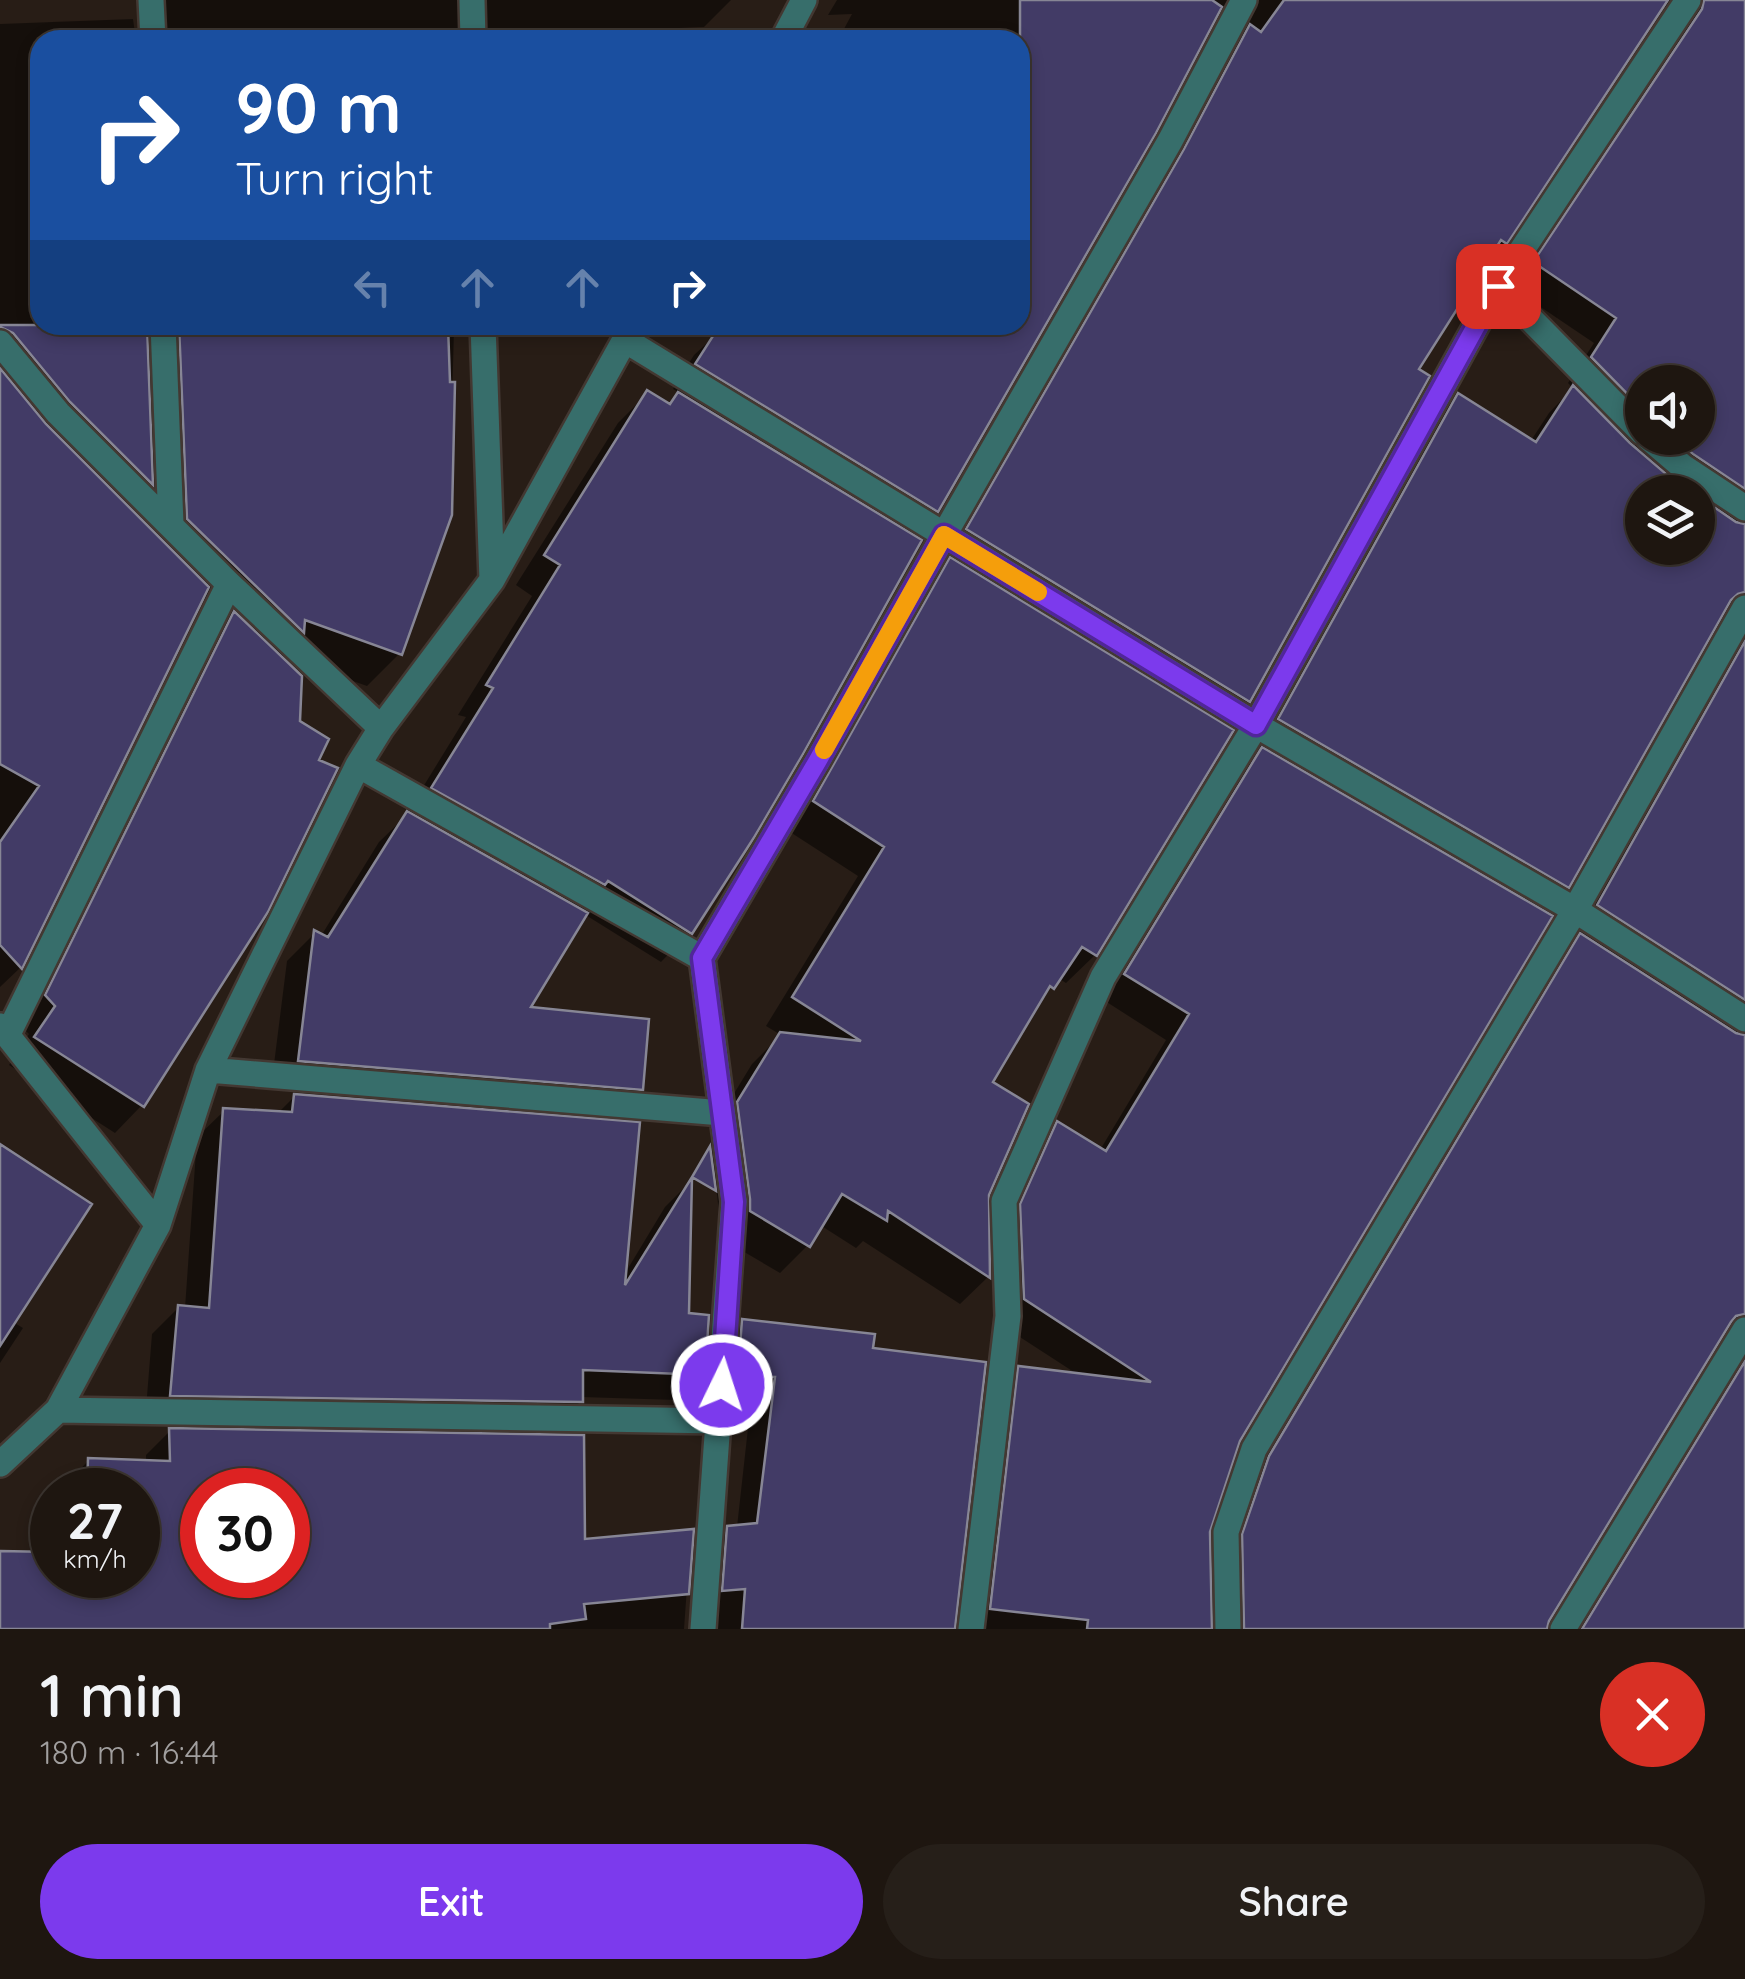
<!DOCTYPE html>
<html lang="en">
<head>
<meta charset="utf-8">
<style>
  :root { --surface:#1e1610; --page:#261f19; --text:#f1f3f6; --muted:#a19f9f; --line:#3c3530; --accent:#7c3aed }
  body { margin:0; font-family:Quicksand,sans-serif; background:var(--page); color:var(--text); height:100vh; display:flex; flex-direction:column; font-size:38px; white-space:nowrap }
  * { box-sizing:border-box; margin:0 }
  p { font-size:32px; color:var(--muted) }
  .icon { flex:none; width:55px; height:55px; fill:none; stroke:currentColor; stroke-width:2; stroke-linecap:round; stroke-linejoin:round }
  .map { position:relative; height:1629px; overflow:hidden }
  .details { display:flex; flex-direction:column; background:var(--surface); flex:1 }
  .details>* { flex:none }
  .top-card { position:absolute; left:30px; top:30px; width:1000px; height:305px; border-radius:30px; box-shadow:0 5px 15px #0003,0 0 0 2px var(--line); background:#1a4fa0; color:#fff; overflow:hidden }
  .controls { position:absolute; left:1625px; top:365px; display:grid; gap:20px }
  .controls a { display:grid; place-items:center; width:90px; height:90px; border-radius:50%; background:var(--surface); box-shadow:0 5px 15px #0003,0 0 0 2px var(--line); font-size:50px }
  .speed { position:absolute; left:30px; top:1468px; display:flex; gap:20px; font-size:50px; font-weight:700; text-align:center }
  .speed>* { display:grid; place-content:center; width:130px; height:130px; border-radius:50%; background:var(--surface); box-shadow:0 5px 15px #0003,0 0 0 2px var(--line); line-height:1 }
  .speed small { font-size:25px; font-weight:400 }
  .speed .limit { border:15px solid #d22; background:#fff; color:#111 }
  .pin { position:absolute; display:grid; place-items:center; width:85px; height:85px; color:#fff; margin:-42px; border-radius:20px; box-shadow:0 5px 15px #0006 }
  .me { position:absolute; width:110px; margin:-55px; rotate:4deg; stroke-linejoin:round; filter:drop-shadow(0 0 8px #0008) }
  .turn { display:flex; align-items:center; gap:35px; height:210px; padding:0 40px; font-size:45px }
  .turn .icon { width:130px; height:130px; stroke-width:2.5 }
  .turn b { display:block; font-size:70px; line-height:85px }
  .lanes { display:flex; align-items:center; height:95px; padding:0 40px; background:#0003; justify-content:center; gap:50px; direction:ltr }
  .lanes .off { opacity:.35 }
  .round { display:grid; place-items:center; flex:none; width:105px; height:105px; border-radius:52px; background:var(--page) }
  .headline { display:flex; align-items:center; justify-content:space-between; height:170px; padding:0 40px }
  h1 { font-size:60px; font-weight:600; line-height:75px }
  .button { display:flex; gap:20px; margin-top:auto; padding:20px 40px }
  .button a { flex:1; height:115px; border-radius:60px; background:var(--accent); color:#fff; font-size:40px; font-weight:600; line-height:115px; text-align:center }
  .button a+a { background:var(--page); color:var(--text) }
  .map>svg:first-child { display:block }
</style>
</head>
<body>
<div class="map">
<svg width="1745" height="1629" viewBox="0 0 1745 1629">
  <rect width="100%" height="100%" fill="#281d16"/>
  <!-- shadow -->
  <path fill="#0007" fill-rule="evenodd" d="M145 0H731L704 27 606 31V40H146Z
    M837 0H1745V1629H1575L1730 1341 1719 1337 1547 1620 1544 1629H1220L1245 1483 1556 960 1582 935 1574 930 1729 618 1719 616 1567 886 1541 912 1236 1442 1207 1532 1209 1629H967L995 1393 1019 1368 1080 1376 1000 1324 997 1231 1033 1148 1058 1124 1100 1150 1166 1040 1102 999 1238 775 1264 749 1255 744 1434 421 1458 396 1530 442 1549 413 1573 388 1568 383 1594 343 1511 287 1673 11 1664 7 1660 8 1505 242 1482 264 1416 370 1248 701 1222 726 1230 731 1095 955 1066 983 1058 978 1040 999 990 1083 986 1195 988 1277 960 1304 863 1241 856 1248 820 1225 808 1245 780 1273 722 1239 710 1133 752 1064 781 1035 766 1026 858 876 787 830 922 589 952 559 944 554 1228 10 1219 8 936 511 911 536 690 932 661 962 584 914 527 1009 640 1089 612 1117 271 1088 287 961 315 933 321 936 379 842 404 818 466 717 458 715 532 596 516 585 618 423 648 393 668 406 680 393 673 389 694 355 727 325H1020V40H838L852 14 828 15ZM1642 382H1698V438H1642ZM1642 492H1698V548H1642Z
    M133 19 136 40H40V325H542L539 328 454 329 449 515 399 654 367 686 274 653 142 1105 115 1133 9 1065 29 1034 19 1024 207 642 227 621 202 597 20 968 0 987V24ZM153 482 155 537 127 508Z
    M295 1096 624 1275 665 1207 689 1183 686 1315 703 1374 676 1400 581 1397V1401L554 1428 145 1421 152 1334 179 1307 185 1308 197 1137 224 1111 277 1114Z
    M0 1147 13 1322 23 1328 0 1363Z
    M743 1322 871 1350 953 1629H698L703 1553 728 1528 737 1527 751 1401 714 1399 718 1346Z
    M170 1431 583 1542 691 1532 684 1629H0V1553L52 1555V1575H138V1490H65V1485L89 1460 146 1462V1455ZM202 1490H288V1575H202Z"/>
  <!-- building -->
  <path fill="#423b66" stroke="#878695" stroke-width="2.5" fill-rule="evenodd" d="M1020 0H1212L1222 7 1156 133 938 512 695 364 720 325H1020Z
    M1284 0H1668L1507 244 1501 240 1419 369 1430 376 1250 702 966 529 1184 149 1250 24 1261 32Z
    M1704 0H1745V489L1693 454 1673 438H1698V382H1642V409L1591 357 1616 318 1533 262 1702 9Z
    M0 325H147L153 485 70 402 13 333 0 327Z
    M179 325H448L450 382H455L452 515 402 655 305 620 304 633 187 519Z
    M0 368 46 424 209 587 22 969 0 945V842L39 786 0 764Z
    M1573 385 1630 443 1672 479 1692 492H1642V548H1698V496L1736 522 1745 524V592L1738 594 1731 600 1569 888 1278 719 1458 393 1536 442Z
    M647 390 670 404 678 392 922 540 803 754 755 836 692 934 608 881 605 885 431 788 493 688 486 685 560 565 544 555Z
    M950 557 1234 730 1097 956 1082 947 1054 989 1050 986 993 1082 1029 1104 989 1195 990 1278 888 1211 887 1221 842 1194 810 1247 750 1211V1199L737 1102 780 1032 861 1041 792 997 884 847 813 801Z
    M234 611 302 676 300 721 329 739 319 760 338 768 268 912 144 1107 34 1037 55 1006 45 995Z
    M1745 641V1000L1597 905Z
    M1262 747 1553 916 1240 1441 1210 1532 1212 1629H1087L1088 1620 990 1609 1018 1366 1151 1382 1024 1299 1020 1204 1057 1121 1106 1151 1189 1014 1124 974Z
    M407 811 588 913 531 1007 649 1019 643 1090 298 1061 314 930 328 937Z
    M1580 933 1736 1033 1745 1035V1314L1736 1316 1731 1322 1549 1621 1547 1629H1244L1242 1534 1269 1456Z
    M294 1094 640 1122 625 1285 692 1177 689 1313 709 1315 705 1375 583 1370V1402L170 1396 178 1305 209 1308 223 1108 292 1112Z
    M0 1144 92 1204 0 1346Z
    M710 1146 716 1191 692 1177Z
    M742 1319 875 1334 873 1348 986 1362 955 1629H742L745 1589 722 1591 727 1526 757 1523 775 1377 738 1376Z
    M1745 1361V1629H1582Z
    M169 1428 584 1435 585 1539 694 1529 689 1594 584 1604 586 1619 550 1624V1629H0V1551L52 1552V1575H138V1490H87L88 1458 170 1461ZM202 1490H288V1575H202Z"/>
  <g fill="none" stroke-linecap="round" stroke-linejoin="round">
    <!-- street casing -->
    <g stroke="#433832" stroke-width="30">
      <path id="street" d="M151 0 153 40
        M472 0 473 40
        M783 40 804 0
        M1498 286 1642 432
        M163 325 171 524
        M483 325 492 580
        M625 340 1256 725 1575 910 1745 1019
        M0 343 58 413 229 584 381 728
        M1649 438 1683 467 1745 508
        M358 765 702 958
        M0 1026 158 1225
        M8 1034 229 584
        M208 1070 722 1113
        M58 1410 719 1421
        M0 1464 58 1410 158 1225 208 1070 358 765 381 728 492 580 633 325
        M703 1629 734 1201 702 958 817 762 944 535 1170 141 1244 0
        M971 1629 1008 1316 1004 1201 1103 977 1256 725 1498 286 1688 0
        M1228 1629 1226 1532 1254 1449 1575 910 1745 608
        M1563 1629 1745 1330"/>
    </g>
    <!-- street -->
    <use href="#street" stroke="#376e6b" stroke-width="25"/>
  </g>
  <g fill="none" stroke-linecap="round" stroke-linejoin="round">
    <!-- route casing -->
    <g stroke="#51269a" stroke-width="25">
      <path id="route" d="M722 1385 734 1202 702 958 817 762 944 535 1256 725 1498 286"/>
    </g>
    <!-- route -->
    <use href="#route" stroke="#7c3aed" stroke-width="18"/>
    <!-- slow -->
    <path stroke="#f59e0b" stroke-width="18" d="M824 750 944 535 1038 592"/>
  </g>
</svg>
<div class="controls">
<a><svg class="icon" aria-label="sound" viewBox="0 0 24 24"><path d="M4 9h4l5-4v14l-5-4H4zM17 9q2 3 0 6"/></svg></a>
<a><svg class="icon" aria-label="layers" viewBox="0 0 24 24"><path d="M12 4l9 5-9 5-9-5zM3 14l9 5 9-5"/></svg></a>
</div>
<div class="speed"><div>27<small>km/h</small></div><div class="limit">30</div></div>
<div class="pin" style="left:1498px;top:286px;background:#d93025"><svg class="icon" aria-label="arrive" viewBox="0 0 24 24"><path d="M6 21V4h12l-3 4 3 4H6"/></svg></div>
<svg class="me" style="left:722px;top:1385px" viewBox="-20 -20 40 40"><circle r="17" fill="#7c3aed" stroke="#fff" stroke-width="3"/><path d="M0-11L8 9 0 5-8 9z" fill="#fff"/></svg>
<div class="top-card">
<div class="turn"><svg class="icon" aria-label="right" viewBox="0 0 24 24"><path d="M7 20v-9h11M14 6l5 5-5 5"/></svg><div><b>90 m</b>Turn right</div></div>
<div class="lanes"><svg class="icon off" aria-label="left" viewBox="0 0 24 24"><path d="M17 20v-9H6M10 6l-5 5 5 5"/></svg><svg class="icon off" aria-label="ahead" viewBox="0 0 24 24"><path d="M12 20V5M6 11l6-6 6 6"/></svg><svg class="icon off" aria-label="ahead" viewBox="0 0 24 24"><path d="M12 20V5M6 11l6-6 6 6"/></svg><svg class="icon" aria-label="right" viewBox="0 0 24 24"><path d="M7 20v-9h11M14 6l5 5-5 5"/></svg></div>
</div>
</div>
<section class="details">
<div class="headline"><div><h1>1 min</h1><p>180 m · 16:44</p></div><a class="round" style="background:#d93025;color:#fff"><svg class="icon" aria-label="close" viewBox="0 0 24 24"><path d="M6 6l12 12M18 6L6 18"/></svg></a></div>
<div class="button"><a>Exit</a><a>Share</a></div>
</section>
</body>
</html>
